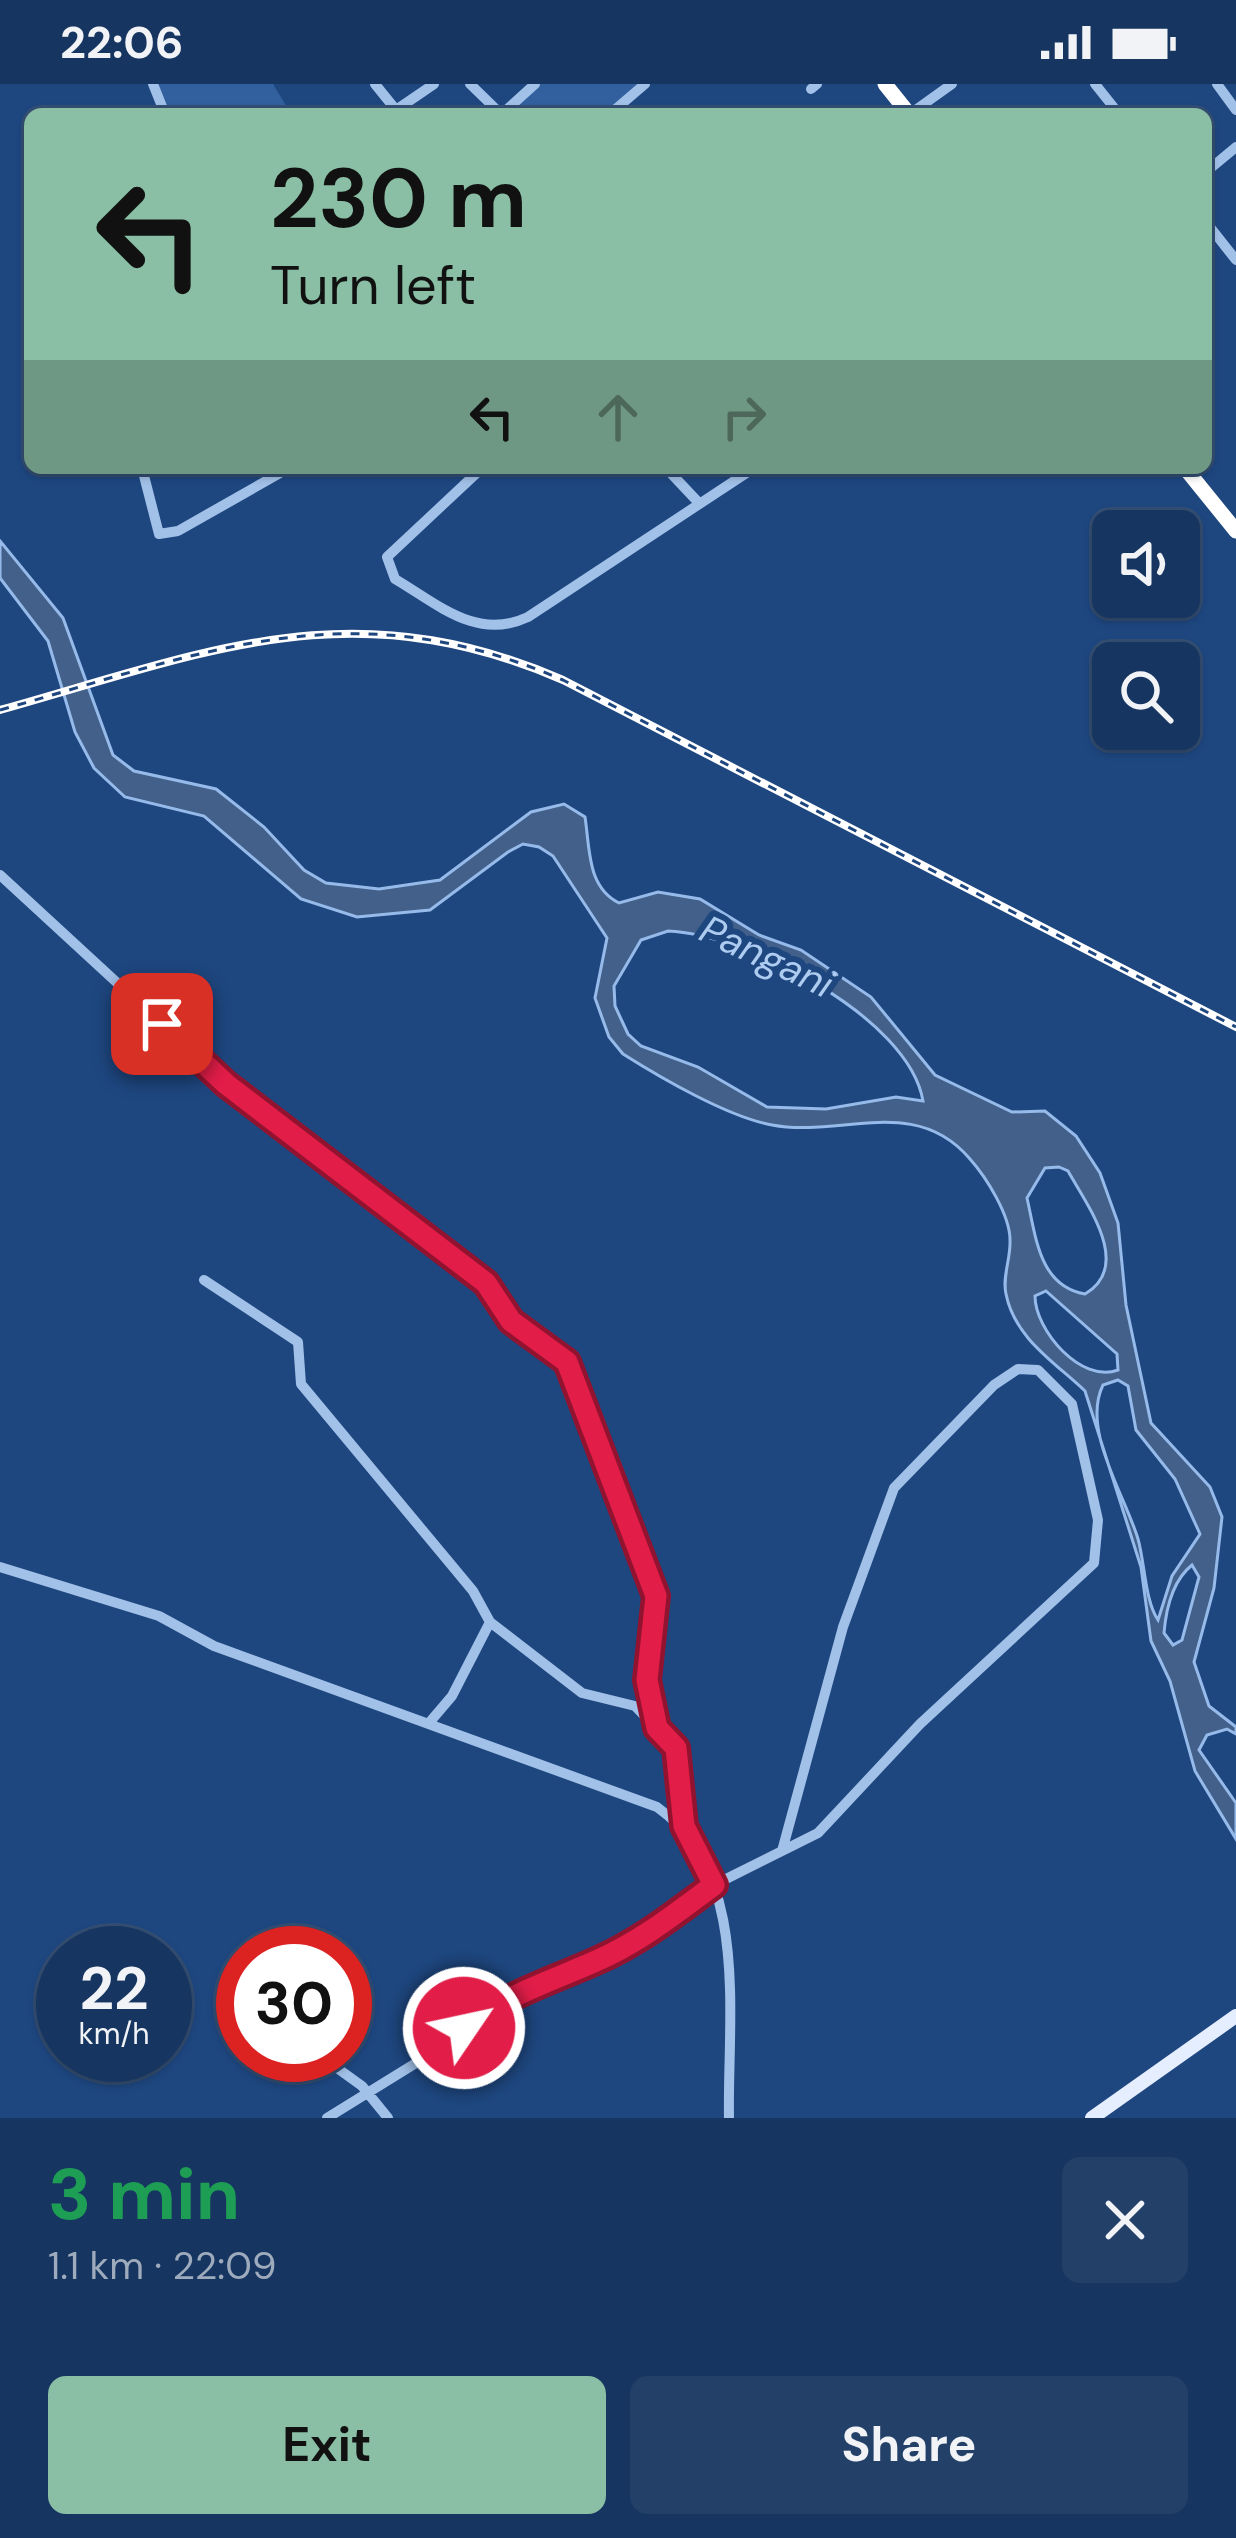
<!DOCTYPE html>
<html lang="en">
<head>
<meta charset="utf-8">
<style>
  :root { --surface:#163560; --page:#234069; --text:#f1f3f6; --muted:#9eabbd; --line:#355075; --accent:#8abfa5 }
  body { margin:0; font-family:"DM Sans",sans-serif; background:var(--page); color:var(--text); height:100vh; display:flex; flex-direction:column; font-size:45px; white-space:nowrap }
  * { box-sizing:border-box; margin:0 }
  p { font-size:39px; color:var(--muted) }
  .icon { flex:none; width:66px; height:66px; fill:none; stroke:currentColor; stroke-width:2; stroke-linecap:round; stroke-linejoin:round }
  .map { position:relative; height:2034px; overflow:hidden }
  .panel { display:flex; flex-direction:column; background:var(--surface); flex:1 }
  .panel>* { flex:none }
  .top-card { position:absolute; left:24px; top:24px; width:1188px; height:366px; border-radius:18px; box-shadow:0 3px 9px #0004,0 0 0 3px var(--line); background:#8abfa5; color:#111; overflow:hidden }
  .tools { position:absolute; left:1092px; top:426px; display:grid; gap:24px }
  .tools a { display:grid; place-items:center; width:108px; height:108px; border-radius:18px; background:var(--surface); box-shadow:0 3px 9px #0004,0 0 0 3px var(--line); font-size:60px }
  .speed { position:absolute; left:36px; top:1842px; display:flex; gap:24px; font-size:60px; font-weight:700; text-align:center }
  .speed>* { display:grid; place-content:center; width:156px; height:156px; border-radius:50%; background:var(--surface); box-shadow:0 3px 9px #0004,0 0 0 3px var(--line); line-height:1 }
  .speed small { font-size:30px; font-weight:400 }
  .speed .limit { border:18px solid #d22; background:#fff; color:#111 }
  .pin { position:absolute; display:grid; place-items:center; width:102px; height:102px; color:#fff; margin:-51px; border-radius:24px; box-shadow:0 6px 18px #0006 }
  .me { position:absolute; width:132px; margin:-66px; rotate:56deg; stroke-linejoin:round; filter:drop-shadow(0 0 9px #0008) }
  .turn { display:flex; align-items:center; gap:42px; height:252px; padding:0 48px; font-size:54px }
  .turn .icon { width:156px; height:156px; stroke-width:2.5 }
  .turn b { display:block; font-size:84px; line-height:102px }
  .lanes { display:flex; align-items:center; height:114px; padding:0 48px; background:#0003; justify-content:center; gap:60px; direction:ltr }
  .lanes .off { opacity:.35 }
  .round { display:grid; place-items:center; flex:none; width:126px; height:126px; border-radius:18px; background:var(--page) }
  .summary { display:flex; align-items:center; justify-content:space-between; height:204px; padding:0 48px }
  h1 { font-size:72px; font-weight:700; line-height:90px; color:#1e9e55 }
  .cta { display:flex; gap:24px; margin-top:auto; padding:24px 48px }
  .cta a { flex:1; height:138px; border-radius:18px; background:var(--accent); color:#111; font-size:48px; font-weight:700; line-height:138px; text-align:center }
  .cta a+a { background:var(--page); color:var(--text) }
  .status { display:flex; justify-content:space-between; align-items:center; height:84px; padding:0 60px; background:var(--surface); direction:ltr }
  .status svg { height:33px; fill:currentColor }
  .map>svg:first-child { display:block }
</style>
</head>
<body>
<div class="status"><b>22:06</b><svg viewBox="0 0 49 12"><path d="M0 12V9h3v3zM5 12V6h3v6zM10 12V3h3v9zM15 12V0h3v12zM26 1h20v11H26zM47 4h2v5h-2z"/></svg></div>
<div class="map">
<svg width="1236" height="2034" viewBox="0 0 1236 2034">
  <rect width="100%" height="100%" fill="#1e4780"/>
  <!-- green -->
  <path fill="#32609e" d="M156 0H273L291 30H168Z
    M540 0H639L604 30H508Z"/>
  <!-- water -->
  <path fill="#42608a" stroke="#96bbea" stroke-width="3" fill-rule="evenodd" d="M0 457 63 534 113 671 134 687 216 705 264 743 304 786 326 799 379 805 440 796 531 728 564 720 585 733C590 765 587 803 619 819L658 808 700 815 759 851 801 866 871 913 935 991 1012 1028 1045 1027 1076 1052 1100 1089 1118 1139 1126 1221 1151 1339 1210 1403 1222 1433 1214 1504 1194 1578 1209 1622 1236 1643V1650L1227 1645 1207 1651 1199 1666 1236 1719V1755L1195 1687 1170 1597 1151 1557 1141 1483 1085 1307C1056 1279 1015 1255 1006 1210 1002 1193 1011 1174 1010 1156 1010 1131 986 1093 970 1075 915 1010 841 1054 772 1041 728 1033 661 994 623 970L609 953 595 914 607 854 553 772 539 763 523 760 508 768 430 826 357 833 301 815 204 732 125 713 94 684 75 648 48 557 0 494ZM668 847C745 850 909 933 923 1017L896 1013 826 1025 767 1023 698 983 641 962 628 950 615 922 614 902 641 856ZM1059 1083 1068 1087C1087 1121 1133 1182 1085 1210 1039 1202 1036 1153 1027 1114L1045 1084ZM1046 1207 1117 1270 1118 1286C1081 1300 1035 1246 1035 1212ZM1118 1296 1128 1302 1136 1346 1175 1395 1200 1450 1172 1492 1158 1536C1145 1517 1145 1480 1138 1455 1125 1411 1081 1346 1103 1301ZM1192 1481 1199 1493 1182 1556 1173 1561 1164 1549C1166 1525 1172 1497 1192 1481Z"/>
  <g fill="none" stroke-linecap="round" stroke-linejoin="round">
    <!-- minor -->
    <path stroke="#a2c1e8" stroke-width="10" d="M153 0 165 30
      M375 0 396 26 434 0
      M470 0 501 30
      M1095 0 1119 30
      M1217 0 1236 26
      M811 5 817 0
      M502 30 535 0
      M610 30 645 0
      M910 30 952 0
      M1206 88 1236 63
      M1206 138 1236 176
      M142 384 159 450 178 447 289 384
      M482 384 387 473 395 495C439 521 477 557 528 533L754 384
      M666 384 698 418
      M0 791 227 1000 486 1199 511 1236 567 1278 656 1512 647 1596 657 1644
      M204 1196 298 1258 301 1300 473 1507 490 1538 582 1609 635 1622 676 1664 684 1742
      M0 1483 159 1532 214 1562 657 1723C751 1789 727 1934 729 2034
      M429 1639 452 1612 490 1538
      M319 1971 362 2002 388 2034
      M327 2034 437 1966 490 1923 646 1852 714 1801 818 1749 920 1640 1094 1479 1098 1436 1072 1320 1038 1286 1018 1285 994 1301 894 1404 843 1543 782 1767"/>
    <!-- major -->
    <path stroke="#e5eefe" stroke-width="14" d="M1092 2034 1236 1932"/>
    <!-- highway -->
    <path stroke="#fff" stroke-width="15" d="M885 0 909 30
      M1185 384 1236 447"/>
    <!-- rail casing -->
    <g stroke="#fff" stroke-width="8">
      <path id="rail" d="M0 626C207 568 351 504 563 596L1236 943"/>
    </g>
    <!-- rail -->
    <use href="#rail" stroke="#1e4780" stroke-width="3" stroke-dasharray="9" stroke-linecap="butt"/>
  </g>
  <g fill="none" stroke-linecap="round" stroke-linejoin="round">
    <!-- route casing -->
    <g stroke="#92132f" stroke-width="30">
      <path id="route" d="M162 940 226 1000 486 1199 511 1237 567 1278 656 1512 647 1596 657 1644 676 1664 684 1742 714 1801C676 1829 640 1858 596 1877 549 1898 505 1911 464 1944"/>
    </g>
    <!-- route -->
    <use href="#route" stroke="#e11d48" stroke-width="21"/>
  </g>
  <g text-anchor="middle" stroke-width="12" stroke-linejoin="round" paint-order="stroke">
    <!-- water labels -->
    <g font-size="39" font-style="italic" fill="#aecbf0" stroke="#1e4780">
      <text transform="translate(767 872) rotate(25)" y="14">Pangani</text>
    </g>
  </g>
</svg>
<div class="tools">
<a><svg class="icon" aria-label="sound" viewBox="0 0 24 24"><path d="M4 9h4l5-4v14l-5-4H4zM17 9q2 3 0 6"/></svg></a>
<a><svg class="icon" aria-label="search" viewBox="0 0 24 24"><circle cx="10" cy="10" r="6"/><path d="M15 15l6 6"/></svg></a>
</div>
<div class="speed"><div>22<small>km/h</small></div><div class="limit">30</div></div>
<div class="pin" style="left:162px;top:940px;background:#d93025"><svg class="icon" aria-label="arrive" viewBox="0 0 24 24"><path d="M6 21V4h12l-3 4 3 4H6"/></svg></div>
<svg class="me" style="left:464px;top:1944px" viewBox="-20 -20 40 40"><circle r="17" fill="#e11d48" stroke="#fff" stroke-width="3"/><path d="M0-11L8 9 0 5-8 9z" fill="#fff"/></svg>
<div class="top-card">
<div class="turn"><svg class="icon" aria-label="left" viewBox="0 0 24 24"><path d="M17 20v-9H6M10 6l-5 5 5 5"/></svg><div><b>230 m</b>Turn left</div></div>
<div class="lanes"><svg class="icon" aria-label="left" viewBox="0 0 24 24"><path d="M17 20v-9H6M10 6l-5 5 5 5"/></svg><svg class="icon off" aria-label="ahead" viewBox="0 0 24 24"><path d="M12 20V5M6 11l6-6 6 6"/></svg><svg class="icon off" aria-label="right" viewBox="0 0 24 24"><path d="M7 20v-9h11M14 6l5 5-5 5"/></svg></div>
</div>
</div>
<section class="panel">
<div class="summary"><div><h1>3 min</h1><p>1.1 km · 22:09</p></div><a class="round"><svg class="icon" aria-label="close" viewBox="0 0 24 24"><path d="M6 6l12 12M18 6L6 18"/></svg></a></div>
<div class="cta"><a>Exit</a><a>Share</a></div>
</section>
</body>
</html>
